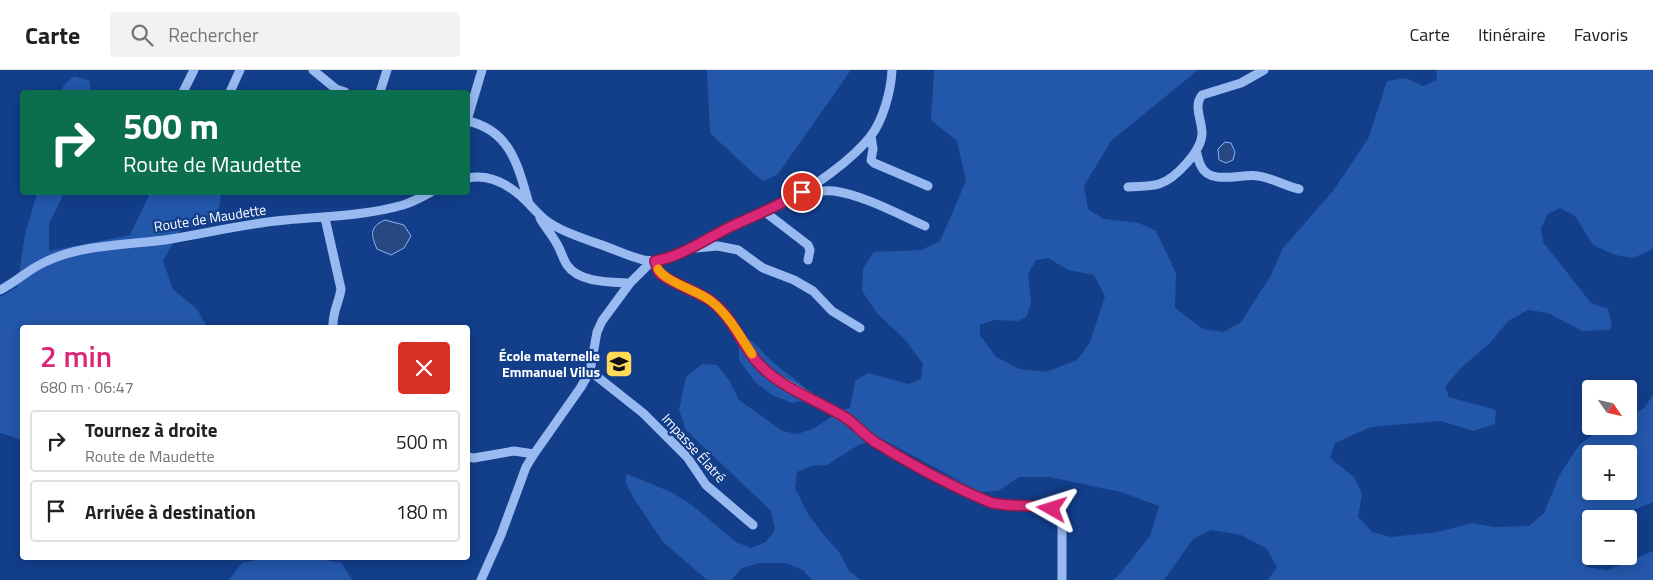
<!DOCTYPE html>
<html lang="fr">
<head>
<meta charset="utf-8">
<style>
  :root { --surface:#fff; --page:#f2f2f2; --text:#202124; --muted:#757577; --line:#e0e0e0; --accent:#db2777 }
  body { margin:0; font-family:"Titillium Web",sans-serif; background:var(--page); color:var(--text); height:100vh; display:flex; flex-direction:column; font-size:19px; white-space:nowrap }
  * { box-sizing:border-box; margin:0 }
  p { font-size:16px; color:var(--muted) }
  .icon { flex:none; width:28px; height:28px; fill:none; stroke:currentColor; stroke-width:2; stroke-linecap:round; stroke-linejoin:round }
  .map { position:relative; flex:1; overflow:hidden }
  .panel { position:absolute; left:20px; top:255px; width:450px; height:235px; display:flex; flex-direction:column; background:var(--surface); border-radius:5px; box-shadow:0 2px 12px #0003 }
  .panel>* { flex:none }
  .guide { position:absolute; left:20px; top:20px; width:450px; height:105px; border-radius:5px; box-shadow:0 2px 12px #0003; background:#0b6e4f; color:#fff; overflow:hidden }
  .needle { width:32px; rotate:124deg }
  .tools { position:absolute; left:1582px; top:310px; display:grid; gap:10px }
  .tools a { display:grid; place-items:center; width:55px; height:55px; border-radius:5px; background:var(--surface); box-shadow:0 2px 12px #0003; font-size:25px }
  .pin { position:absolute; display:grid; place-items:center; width:42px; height:42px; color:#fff; margin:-21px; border:2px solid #fff; border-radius:50%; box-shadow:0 1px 5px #0007 }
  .me { position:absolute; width:55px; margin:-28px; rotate:276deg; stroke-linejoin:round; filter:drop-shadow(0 0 4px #0008) }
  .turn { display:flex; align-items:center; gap:18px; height:105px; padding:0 20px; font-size:22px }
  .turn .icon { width:65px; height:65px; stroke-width:2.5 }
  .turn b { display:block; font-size:35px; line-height:42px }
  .round { display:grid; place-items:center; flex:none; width:52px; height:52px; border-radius:5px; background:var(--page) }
  .overview { display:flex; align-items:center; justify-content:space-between; height:85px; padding:0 20px }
  h1 { font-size:30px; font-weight:600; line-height:38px; color:var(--accent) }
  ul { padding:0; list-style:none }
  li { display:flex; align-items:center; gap:15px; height:62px; margin:0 10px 8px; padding:0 10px; border:2px solid var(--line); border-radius:5px }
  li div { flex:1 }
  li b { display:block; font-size:19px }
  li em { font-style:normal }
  header { display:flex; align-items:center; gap:30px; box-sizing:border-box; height:70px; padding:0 25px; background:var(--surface); border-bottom:1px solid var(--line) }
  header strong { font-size:24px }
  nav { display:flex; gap:28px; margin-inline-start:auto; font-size:18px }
  .search { width:350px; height:45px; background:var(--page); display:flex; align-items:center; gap:12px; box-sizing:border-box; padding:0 18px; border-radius:5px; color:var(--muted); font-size:19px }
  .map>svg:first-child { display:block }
</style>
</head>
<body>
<header>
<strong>Carte</strong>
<div class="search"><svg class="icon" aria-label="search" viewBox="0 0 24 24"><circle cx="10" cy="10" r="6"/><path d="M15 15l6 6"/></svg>Rechercher</div>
<nav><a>Carte</a><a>Itinéraire</a><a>Favoris</a></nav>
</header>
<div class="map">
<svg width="1653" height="510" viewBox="0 0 1653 510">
  <rect width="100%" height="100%" fill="#123e8a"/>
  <!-- green -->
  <path fill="#2357aa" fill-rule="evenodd" d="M707 0H851L778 104 764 111 754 104 710 63Z
    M934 0H1198L1111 71 1084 116 1088 139 1104 149 1139 153 1156 161 1176 203 1175 238 1203 259 1223 262 1241 252 1270 207 1283 178 1333 121 1368 69 1387 11 1406 8 1423 16 1437 10 1436 0H1653V179L1633 188 1615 185 1593 175 1575 146 1560 138 1548 144 1541 158 1543 172 1591 233 1608 239 1612 256 1609 260 1582 261 1548 243 1528 240 1508 251 1491 272 1461 298 1445 317 1449 327 1496 340 1495 354 1473 361 1441 351 1371 357 1335 373 1330 388 1354 407 1362 424 1358 447 1372 462 1391 467 1438 462 1472 453 1495 457 1529 456 1544 443 1559 406 1579 375 1598 361 1613 356H1629V347L1644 338 1653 325V432L1612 449H1591V469L1586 477V497L1608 500 1653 481V510H1268L1277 497 1267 479 1241 465 1211 460 1193 469 1164 510H1113L1119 505 1150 466 1159 436 1121 422 1049 407H1019L998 421 980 422 884 370 860 374 827 395 812 396 797 402 795 418 808 444 824 465 840 483 849 501 861 510H812L803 500 785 493H759L742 498 731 510H707L663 472 634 429 625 412 627 404 671 422 692 435 736 472 751 478 766 472 775 460 771 441 686 360 679 340 686 307 702 294 717 295 729 310 739 330 782 361 798 364 814 358 844 339 850 338 855 311 868 303 909 314 921 309 923 294 906 271 877 243 862 221 863 198 874 182 921 180 940 171 966 111 957 71 931 50ZM1048 188 1068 200 1094 205 1105 226 1090 272 1077 290 1046 302 1019 299 996 287 980 265V255L994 250 1018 251 1027 246 1031 232 1028 204 1036 190ZM1591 384H1629V421H1591Z
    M74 6 90 11 91 22H62L63 16Z
    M37 123H64L49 154V181L130 165 150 123H221L217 152 181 159 163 191 173 219 197 239 207 257 22 258V370L0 363V227L17 217 25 164Z
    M750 270C759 276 764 285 773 292 785 303 799 310 809 323L803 331 792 333 772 325 755 312 739 290V275Z
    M265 488H313L342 493 352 510H229L242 493Z"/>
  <!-- water -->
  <path fill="#274880" stroke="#8ab4f4" d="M1225 72 1231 73 1235 82 1233 90 1226 93 1219 90 1218 79Z
    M385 150 404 155 411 166 404 178 391 185 377 179C371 165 369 157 385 150Z"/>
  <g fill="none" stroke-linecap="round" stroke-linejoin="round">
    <!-- minor -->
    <path stroke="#98baf1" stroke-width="9" d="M313 0 336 19 345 22
      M183 22 194 0
      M230 22 240 0
      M380 22 387 0
      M468 47 482 0
      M468 51C511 61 518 96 529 134
      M871 66 873 79 871 90 874 93 928 116
      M1196 81C1198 86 1198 91 1201 96 1210 116 1242 103 1258 106 1273 108 1285 116 1299 119
      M468 108C492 103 514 118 530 135 538 143 543 150 553 155 568 164 585 169 602 175 616 180 630 187 644 190 673 195 706 169 731 157 749 148 768 141 786 132 813 117 851 91 870 67 883 51 891 21 892 0
      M1128 117C1138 116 1149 117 1159 114 1175 109 1202 81 1202 63 1202 50 1193 36 1202 25L1241 13 1264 0
      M802 122C813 122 824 120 834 121 863 125 898 144 925 156
      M765 142 808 175 810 180 808 190
      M325 148 341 219C339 233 332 242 333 258
      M540 148C545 157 552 165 557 174 561 181 563 189 567 195 579 213 611 212 630 213
      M695 178 718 176 738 180 763 198 794 210 813 221 832 241 860 258
      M655 191 658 199 662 205 712 232 725 245 758 294 773 306 843 346 856 355 873 371 920 398 992 433C1008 436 1047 432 1057 443 1061 447 1062 452 1062 457V510
      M0 220C16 212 29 199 45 192 81 174 132 175 171 169 206 163 240 155 276 151 318 146 361 147 403 135 413 132 422 127 431 122
      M590 301 643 343 687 387 706 415 753 455
      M468 387 474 388 514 381 534 384
      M481 510 501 465 526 397 534 384 581 317 590 301 597 262 602 251 630 213 652 191"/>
  </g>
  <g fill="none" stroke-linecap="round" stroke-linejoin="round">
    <!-- route casing -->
    <g stroke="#8e194d" stroke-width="12">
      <path id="route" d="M802 122C780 135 756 145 732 156 707 168 683 186 655 191 656 194 657 199 659 202 666 211 699 222 711 231 733 247 741 275 759 294 780 317 816 330 843 346 855 353 863 364 875 372 912 395 952 417 992 433 1012 437 1032 434 1052 439"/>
    </g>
    <!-- route -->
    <use href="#route" stroke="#db2777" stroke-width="9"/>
    <!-- slow -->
    <path stroke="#f59e0b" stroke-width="9" d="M658 199C667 213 697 220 711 231 728 244 740 266 752 284"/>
  </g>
  <!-- icons -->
  <defs>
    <g id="school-square" transform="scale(1.4375)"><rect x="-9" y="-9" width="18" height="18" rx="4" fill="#ffda58" stroke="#123e8a"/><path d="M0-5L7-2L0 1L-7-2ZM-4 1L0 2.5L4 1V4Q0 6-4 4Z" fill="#111"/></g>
  </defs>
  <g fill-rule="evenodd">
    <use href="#school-square" x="619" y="294"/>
  </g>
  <g text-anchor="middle" stroke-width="4.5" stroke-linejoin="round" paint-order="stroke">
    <!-- street labels -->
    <g font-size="14" fill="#fff" stroke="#123e8a">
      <text transform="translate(210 148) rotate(-9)" y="5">Route de Maudette</text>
      <text transform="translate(694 378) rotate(48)" y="5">Impasse Élatré</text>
    </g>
    <!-- poi labels -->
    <g font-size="14" font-weight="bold" fill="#fff" stroke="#123e8a" text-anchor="end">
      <text x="600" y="291">École maternelle<tspan x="600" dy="16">Emmanuel Vilus</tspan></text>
    </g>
  </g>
</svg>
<div class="tools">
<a><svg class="needle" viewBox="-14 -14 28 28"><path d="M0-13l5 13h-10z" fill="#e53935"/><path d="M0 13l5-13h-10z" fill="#757577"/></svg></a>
<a>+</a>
<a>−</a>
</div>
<div class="pin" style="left:802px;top:122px;background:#d93025"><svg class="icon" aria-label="arrive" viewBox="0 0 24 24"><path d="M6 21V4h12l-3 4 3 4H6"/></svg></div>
<svg class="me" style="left:1052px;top:439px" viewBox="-20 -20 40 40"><path d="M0-17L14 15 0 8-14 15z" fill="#db2777" stroke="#fff" stroke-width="4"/></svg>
<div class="guide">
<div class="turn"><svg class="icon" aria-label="right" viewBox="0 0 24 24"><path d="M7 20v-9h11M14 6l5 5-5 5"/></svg><div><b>500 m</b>Route de Maudette</div></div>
</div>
<section class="panel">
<div class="overview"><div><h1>2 min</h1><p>680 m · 06:47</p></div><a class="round" style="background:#d93025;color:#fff"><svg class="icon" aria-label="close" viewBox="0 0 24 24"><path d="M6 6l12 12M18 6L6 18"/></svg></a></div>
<ul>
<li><svg class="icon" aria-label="right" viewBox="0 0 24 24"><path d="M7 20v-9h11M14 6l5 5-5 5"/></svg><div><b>Tournez à droite</b><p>Route de Maudette</p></div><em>500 m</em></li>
<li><svg class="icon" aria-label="arrive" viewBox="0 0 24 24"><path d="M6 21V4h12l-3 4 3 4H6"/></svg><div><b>Arrivée à destination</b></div><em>180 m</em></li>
</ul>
</section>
</div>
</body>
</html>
